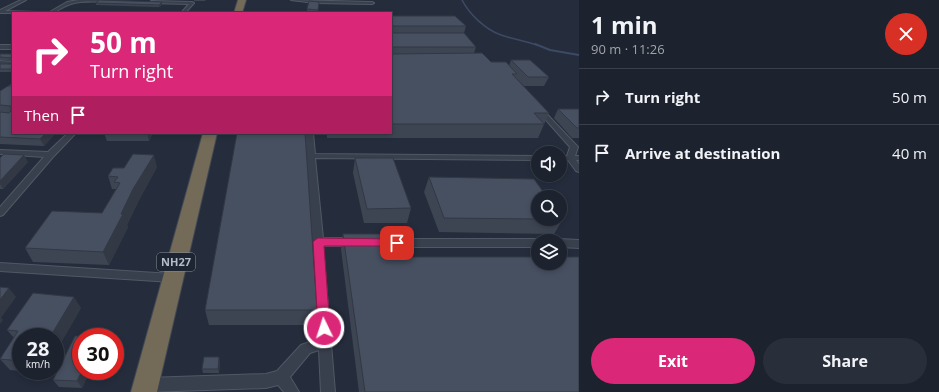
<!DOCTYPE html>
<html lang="en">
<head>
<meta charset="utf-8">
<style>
  :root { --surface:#1c222e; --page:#292f3a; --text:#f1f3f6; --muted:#a0a4aa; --line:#3a3f4a; --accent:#db2777 }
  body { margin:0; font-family:"Open Sans",sans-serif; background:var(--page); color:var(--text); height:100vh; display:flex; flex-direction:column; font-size:15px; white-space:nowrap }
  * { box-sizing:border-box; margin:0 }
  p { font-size:13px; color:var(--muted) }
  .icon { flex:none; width:22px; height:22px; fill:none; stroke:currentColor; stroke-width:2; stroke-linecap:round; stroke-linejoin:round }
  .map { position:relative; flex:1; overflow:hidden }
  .side { display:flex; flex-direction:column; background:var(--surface); width:360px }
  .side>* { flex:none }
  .guide { position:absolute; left:12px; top:12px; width:380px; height:122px; border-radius:0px; box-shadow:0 2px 6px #0003,0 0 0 1px var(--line); background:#db2777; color:#fff; overflow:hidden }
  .buttons { position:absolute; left:531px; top:146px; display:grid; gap:8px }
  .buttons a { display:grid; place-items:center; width:36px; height:36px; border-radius:50%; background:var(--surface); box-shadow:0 2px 6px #0003,0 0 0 1px var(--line); font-size:20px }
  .speed { position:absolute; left:12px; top:328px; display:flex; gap:8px; font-size:20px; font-weight:700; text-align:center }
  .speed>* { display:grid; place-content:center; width:52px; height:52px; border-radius:50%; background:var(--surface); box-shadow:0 2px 6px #0003,0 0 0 1px var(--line); line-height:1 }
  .speed small { font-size:10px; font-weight:400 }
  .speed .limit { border:6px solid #d22; background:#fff; color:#111 }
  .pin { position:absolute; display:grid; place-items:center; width:34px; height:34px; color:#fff; margin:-17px; border-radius:8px; box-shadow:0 2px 6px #0006 }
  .me { position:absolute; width:44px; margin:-22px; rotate:356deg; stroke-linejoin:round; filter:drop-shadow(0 0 3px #0008) }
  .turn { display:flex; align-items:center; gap:14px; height:84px; padding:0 12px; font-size:18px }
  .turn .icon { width:52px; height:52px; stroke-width:2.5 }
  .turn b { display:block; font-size:28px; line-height:34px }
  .then { display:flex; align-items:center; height:38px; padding:0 12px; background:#0003; gap:8px; font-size:15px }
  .round { display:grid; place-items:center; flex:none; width:42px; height:42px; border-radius:21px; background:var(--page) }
  .head { display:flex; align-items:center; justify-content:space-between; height:68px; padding:0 12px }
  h1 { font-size:24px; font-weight:700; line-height:30px }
  .action { display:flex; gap:8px; margin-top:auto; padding:8px 12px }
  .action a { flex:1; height:46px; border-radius:24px; background:var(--accent); color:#fff; font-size:16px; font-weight:700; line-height:46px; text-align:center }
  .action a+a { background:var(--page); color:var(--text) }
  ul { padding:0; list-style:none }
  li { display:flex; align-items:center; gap:12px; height:56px; padding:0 12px; border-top:1px solid var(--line) }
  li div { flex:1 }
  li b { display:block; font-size:15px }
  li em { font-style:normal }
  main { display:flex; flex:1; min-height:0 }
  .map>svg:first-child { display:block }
</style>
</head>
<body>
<main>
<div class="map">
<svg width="579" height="392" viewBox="0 0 579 392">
  <rect width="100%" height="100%" fill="#252d3d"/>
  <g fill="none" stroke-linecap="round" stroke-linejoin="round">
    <!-- stream-far1 -->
    <path stroke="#3c4a65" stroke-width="1.5" d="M462 0C469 14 486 30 501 35 513 39 525 41 537 45"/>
    <!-- stream -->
    <path stroke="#3c4a65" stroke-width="2" d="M535 44 550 50 579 55"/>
    <!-- street casing -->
    <g stroke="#515865" stroke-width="2">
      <path id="street" d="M21 0H26L5 11 37 12 39 13H0V10Z
        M78 0H111L112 1 110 2C97 2 84 0 71 4 63 6 57 13 48 13L67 2Z
        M291 0 372 2 374 3 372 4 315 3Z
        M151 1 192 2 194 3 185 13H181L189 4 150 3Z
        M0 45H13V49H0Z
        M0 61 13 62V66L0 65Z
        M13 84V89L0 98V93Z
        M540 108 542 109 578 147 575 156H579V160H576L579 164V172L576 171 568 160H560V156H567L570 147 538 111 537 110Z
        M68 133H76L53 157 3 215 0 216V207L44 157 0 154V150L48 152Z
        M305 133H313L315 154 538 156V160L315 158 323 238H353L357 239 358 242 357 245 353 246H323L335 392H321L319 350 310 353 290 377 299 392H284L278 385 266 388 147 392 142 390 140 385 142 380 147 378 266 374 277 371 301 345 318 339Z
        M394 239H538L542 241H538V247H394L390 246 389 243 390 240Z
        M560 239 579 240V248L560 247V241H556Z
        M0 263 172 274 176 275 178 278 176 281 172 282 0 271Z"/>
    </g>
    <!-- highway casing -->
    <g stroke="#414855" stroke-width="2">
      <path id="highway" d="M238 0H246L242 13H234Z
        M203 133H217L157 392H131Z"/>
    </g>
    <!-- street -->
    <use href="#street" fill="#39404d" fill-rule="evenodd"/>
    <!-- highway -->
    <use href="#highway" fill="#736a57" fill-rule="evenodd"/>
  </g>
  <!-- wall -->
  <path fill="#3d4553" d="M194 0H206L205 1H194Z
    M319 2 318 12H307V9Z
    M96 3 162 5 159 7 96 5Z
    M391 16 466 26 464 33 476 47 474 53 491 62 509 66 511 60 549 77 544 86H524L516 78 549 113 538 138H327V133H391Z
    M13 54V61L0 60V57Z
    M13 63V72H0V64H11Z
    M0 91 56 133 44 146 0 144V112L10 113 0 112Z
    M558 109H579V138H572L554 118Z
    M104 133H153L149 141H107Z
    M0 158 28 162 3 189H0Z
    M355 158 411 208 407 223H364L353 173Z
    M157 167 138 202 127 225 128 227 109 265 33 262 25 248 102 213 116 189H112L108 176 124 168Z
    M429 177 563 219 554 234 439 232 424 192Z
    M343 234 409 257 579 392H359L341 249Z
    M81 308 55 353V337H21V371L10 370 0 359 14 338 7 330Z
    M205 310H317L316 325H209Z
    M220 360 219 373H203L202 369Z
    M23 371H45L43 373Z
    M81 371H90L82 388 59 387 53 380Z"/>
  <!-- shaded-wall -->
  <path fill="#323844" d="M162 2V5L159 7V5Z
    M46 133H56L44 146 40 139Z
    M147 133H153L149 141Z
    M24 155 28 162 3 189 0 184V181Z
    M154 155 157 167 138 202 127 225 128 227 109 265 103 252 133 189Z
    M9 288 16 297 1 318 3 320 0 324V300Z
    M74 297 81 308 55 353V337H50Z
    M219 357 220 360 219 373 218 369Z
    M82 371H90L82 388 77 381Z"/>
  <!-- building -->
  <path fill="#475061" stroke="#323844" d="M99 0 162 2 159 5 96 3Z
    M309 1 319 2 318 10 307 9Z
    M391 16H455L466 26H393L391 31 393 33H464L476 47H393L391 49 392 54 482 53 491 62H506L517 74H512L549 113H534L544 124H391Z
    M0 54H13V62V58L0 57Z
    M511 60H530L549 77H528Z
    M13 63V69H0V64H11Z
    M8 86H13V133H46L40 139 0 137V112L9 113 11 111V106L0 105V91Z
    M558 109H579V128H577Z
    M237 133H305L317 310H205Z
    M4 154 24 155 0 181V158Z
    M133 154 154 155 133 189 121 214H123L103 252 25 248 52 211 102 213 120 183 114 182 118 177 108 176 113 168H124Z
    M355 158H393L411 208 367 209Z
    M429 177 534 179 547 197H538V219L444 218Z
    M560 215 563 219H555H560Z
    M343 234H402L409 257H538V263H560V257H579V392H365Z
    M0 287 9 288 0 300Z
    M33 293 74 297 50 337H21V361L0 359 18 331 7 330Z
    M75 336 97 337H81V371H82L77 381 53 380Z
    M204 357H219L218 369H202Z"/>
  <!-- route -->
  <path fill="#db2777" stroke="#8e194d" d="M318 238 397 239 401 240 402 243 401 245 397 246H324L330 328 329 332 324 333 320 332 318 328 313 242 315 240Z"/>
  <g text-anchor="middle" stroke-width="4" stroke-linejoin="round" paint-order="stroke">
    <!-- shield labels -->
    <rect fill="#1e2532" stroke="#888e9b" stroke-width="1" x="157" y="253" width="38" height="18" rx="3"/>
    <g font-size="11" font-weight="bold" fill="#b5bbc8">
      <text x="176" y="266">NH27</text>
    </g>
  </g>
</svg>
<div class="buttons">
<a><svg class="icon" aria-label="sound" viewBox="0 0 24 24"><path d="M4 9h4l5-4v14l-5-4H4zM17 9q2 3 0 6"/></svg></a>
<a><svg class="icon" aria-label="search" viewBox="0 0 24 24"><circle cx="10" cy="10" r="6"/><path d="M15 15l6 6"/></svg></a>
<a><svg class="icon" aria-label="layers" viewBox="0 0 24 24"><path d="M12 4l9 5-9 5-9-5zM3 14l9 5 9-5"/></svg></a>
</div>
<div class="speed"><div>28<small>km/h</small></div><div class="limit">30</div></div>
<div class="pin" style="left:397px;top:243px;background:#d93025"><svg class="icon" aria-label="arrive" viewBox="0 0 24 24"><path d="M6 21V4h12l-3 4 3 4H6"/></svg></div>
<svg class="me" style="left:324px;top:328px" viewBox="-20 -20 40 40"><circle r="17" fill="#db2777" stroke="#fff" stroke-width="3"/><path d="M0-11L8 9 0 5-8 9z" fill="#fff"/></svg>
<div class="guide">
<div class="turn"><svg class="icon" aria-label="right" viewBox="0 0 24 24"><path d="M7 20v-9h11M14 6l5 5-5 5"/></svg><div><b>50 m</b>Turn right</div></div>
<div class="then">Then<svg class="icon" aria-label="arrive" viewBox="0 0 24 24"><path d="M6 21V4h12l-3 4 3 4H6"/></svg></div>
</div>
</div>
<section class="side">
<div class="head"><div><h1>1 min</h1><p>90 m · 11:26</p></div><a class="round" style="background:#d93025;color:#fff"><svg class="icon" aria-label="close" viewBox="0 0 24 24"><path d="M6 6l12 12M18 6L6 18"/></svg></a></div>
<ul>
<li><svg class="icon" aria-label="right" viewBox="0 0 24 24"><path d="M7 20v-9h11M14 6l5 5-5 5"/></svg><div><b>Turn right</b></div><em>50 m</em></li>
<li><svg class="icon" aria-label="arrive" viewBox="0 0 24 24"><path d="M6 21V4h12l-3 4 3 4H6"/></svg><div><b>Arrive at destination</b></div><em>40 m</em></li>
</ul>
<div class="action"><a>Exit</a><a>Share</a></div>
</section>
</main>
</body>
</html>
